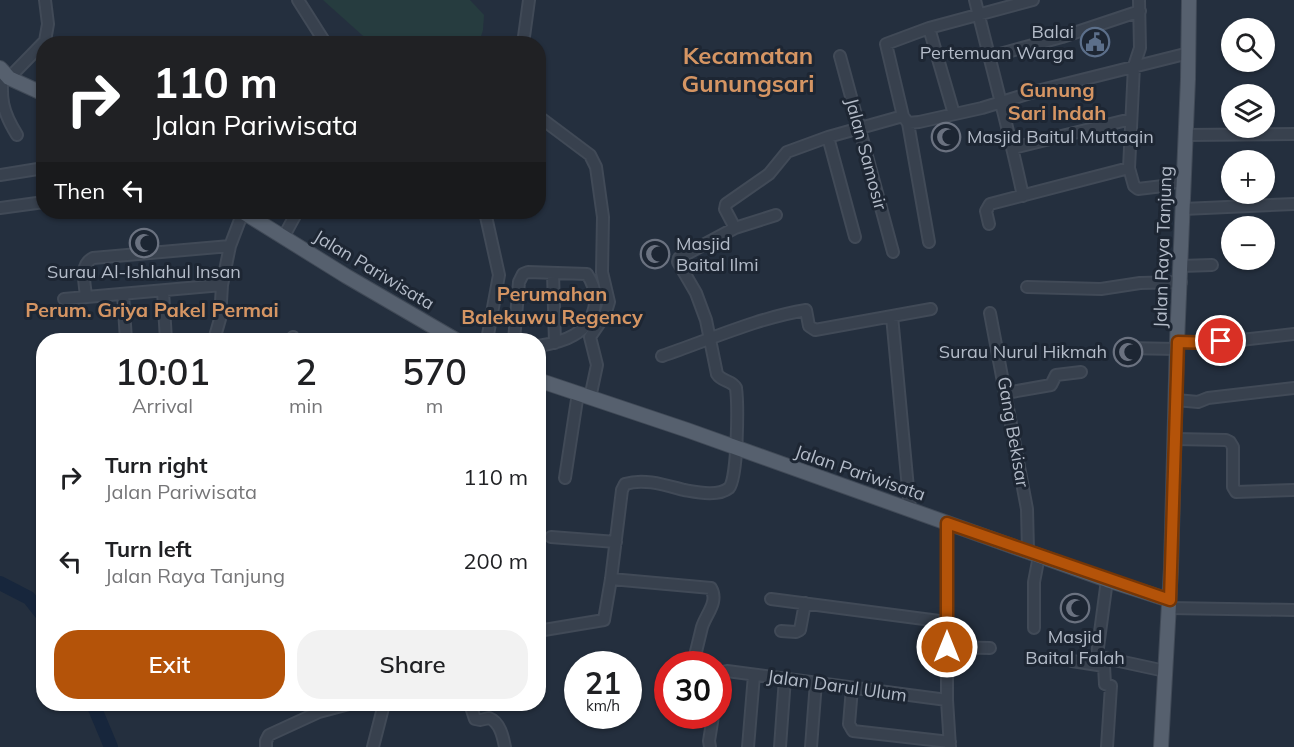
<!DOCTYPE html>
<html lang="en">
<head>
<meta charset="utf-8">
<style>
  :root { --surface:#fff; --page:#f2f2f2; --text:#202124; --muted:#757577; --accent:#b45309 }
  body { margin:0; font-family:Mulish,sans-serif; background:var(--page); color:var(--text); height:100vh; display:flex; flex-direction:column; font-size:22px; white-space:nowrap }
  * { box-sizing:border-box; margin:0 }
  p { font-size:20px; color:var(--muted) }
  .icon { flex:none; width:33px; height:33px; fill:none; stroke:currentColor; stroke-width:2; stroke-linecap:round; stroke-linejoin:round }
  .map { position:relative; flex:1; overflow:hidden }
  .details { position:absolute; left:36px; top:333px; width:510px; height:378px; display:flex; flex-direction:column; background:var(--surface); border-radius:24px; box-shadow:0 2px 4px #0004 }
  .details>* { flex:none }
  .hud { position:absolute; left:36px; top:36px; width:510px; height:183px; border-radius:24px; box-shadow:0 2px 4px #0004; background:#202124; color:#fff; overflow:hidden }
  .buttons { position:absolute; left:1221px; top:18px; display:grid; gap:12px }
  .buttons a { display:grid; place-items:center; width:54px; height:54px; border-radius:50%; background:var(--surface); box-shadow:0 2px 4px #0004; font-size:30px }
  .speed { position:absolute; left:564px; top:651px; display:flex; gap:12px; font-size:30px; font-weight:700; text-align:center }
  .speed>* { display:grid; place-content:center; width:78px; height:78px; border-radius:50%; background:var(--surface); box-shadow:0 2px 4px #0004; line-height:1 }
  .speed small { font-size:15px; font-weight:400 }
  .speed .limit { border:9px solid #d22; background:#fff; color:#111 }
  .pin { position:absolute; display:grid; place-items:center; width:51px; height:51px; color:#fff; margin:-26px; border:3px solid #fff; border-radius:50%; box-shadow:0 2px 6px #0007 }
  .me { position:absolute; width:66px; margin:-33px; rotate:0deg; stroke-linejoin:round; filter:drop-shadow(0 0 4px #0008) }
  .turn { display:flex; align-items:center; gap:21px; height:126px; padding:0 18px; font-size:27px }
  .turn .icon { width:78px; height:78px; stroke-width:2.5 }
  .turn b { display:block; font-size:42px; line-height:51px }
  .then { display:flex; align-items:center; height:57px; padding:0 18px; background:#0003; gap:12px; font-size:22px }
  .eta { display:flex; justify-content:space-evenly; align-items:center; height:102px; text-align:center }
  .eta b { font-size:36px; font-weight:600; line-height:42px }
  .action { display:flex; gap:12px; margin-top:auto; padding:12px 18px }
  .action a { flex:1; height:69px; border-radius:24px; background:var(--accent); color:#fff; font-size:24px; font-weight:600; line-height:69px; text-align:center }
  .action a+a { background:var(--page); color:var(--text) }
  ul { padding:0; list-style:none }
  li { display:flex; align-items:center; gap:18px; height:84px; padding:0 18px }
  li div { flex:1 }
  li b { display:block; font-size:22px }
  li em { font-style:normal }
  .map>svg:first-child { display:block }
</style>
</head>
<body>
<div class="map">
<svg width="1294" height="747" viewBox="0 0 1294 747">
  <rect width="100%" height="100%" fill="#242f3e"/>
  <!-- green -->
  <path fill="#263c3f" d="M323 0H470L484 15 483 30 479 43H371Z"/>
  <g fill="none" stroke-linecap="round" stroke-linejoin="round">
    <!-- river -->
    <path stroke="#17263c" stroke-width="14" d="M0 583 29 598 44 617
      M93 704 111 747"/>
    <!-- minor casing -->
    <g stroke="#414a57" stroke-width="14">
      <path id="minor" d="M298 0 326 44
        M975 0C991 65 1009 130 1023 196
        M1139 0 1140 48 1134 66 1129 168 1134 186 1138 189 1163 186 1184 179
        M929 28 954 114
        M523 44 529 0
        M840 56 893 252
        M989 57 1062 37 1140 11
        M3 70C0 98 2 111 17 135
        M9 78 45 41 48 24 45 0
        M538 116 590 155 596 167 603 217 602 272 609 302 605 315 590 337 597 365 590 398
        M908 123 919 122 982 108 1037 91 1189 53
        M1185 135 1294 134
        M828 137 855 237
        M1013 148 1131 119
        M0 175 44 168
        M0 208 44 202
        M1183 209 1294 204
        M485 212 499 275 487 340
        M989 224 986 211 990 204 1129 168
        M735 228 776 215
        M284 236 297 212
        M929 242 908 123 903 116 886 44 929 28 1033 0
        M1181 266 1212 265
        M553 273 555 343
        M1027 287 1101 289 1140 283 1181 282
        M163 291 166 340
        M123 294 126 340
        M86 296C85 283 79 265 93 258L230 246
        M64 299 222 285
        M990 313 1027 509 1028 551
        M892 316 910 510
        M214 340 220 319 222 285 230 246 243 212
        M292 340 293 337
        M514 340 519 282 523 274 528 272 587 274C601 295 597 322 574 335 564 341 551 344 538 346
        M1177 342 1214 343 1294 334
        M1125 348 1177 349
        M662 356C709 340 757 318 806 310L809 326 815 330 931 309
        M1006 393 1051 385 1056 375 1081 372
        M1176 400 1198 402 1208 398 1294 388
        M1175 439 1226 440 1230 442 1233 447V487L1236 492 1294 490
        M565 478 578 393
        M947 523V700L950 747
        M551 537 616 542
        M611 579 711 588C719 602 706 614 702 627 699 639 696 652 693 664
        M771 599 947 622
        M1169 608 1294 610
        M1034 628V582L1039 556
        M538 631 604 620 611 579 622 490 625 484C644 478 665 485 684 490 696 492 718 497 729 488 738 478 738 403 736 388 732 380 722 382 717 374L706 320 696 293 678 262 679 258 735 228 725 209 726 204 769 174 787 152 828 137 903 116
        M781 631 796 632 800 630 805 603
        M947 647 990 648
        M1105 658 1097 655 1107 580
        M1072 661 1104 666 1105 658 1165 671
        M1104 666 1105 684 1111 686 1107 747
        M718 676 722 672 727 671 947 700
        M852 688 849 724 853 731 950 742
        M470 704 475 719 480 720 489 718C500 722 503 737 505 747
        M266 747V741L269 735 319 712 349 704
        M373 747 384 704
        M710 747 709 741 713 716
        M748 747 754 675
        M780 747 785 678
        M811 747 816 682"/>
    </g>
    <!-- major casing -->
    <g stroke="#414a57" stroke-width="16">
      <path id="major" d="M0 68 9 78 44 94
        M243 212 346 276 456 340
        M538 380 687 430 1107 580 1169 600
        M1161 747 1171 568 1177 342 1188 79 1189 0"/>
    </g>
    <!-- minor -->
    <use href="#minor" stroke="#38414e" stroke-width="10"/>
    <!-- major -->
    <use href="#major" stroke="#56606e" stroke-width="14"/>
  </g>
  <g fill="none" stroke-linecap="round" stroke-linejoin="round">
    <!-- route casing -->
    <g stroke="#753606" stroke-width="15">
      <path id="route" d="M947 647V523L1170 600 1178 342 1214 343 1221 341"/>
    </g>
    <!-- route -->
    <use href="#route" stroke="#b45309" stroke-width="10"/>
  </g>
  <!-- icons -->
  <defs>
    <g id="civic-ring" transform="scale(1.5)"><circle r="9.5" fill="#1d2633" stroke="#5c6f8a" stroke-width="1.5"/><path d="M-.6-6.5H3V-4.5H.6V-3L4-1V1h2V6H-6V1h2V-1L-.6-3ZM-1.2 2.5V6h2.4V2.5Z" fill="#5c6f8a"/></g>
    <g id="mosque-ring" transform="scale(1.5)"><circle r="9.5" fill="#1d2633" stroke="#6b7280" stroke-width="1.5"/><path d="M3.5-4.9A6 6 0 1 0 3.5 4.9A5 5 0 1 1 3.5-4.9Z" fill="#6b7280"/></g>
  </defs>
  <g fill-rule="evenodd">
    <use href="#civic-ring" x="1095" y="42"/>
    <use href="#mosque-ring" x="946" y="137"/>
    <use href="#mosque-ring" x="144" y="243"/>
    <use href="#mosque-ring" x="655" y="254"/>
    <use href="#mosque-ring" x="1128" y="352"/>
    <use href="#mosque-ring" x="1075" y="608"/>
  </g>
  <g text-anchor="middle" stroke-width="6" stroke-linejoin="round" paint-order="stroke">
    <!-- poi labels -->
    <g font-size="18" fill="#b4bcc9" stroke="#1d2633" text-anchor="end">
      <text x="1074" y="38">Balai<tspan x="1074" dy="21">Pertemuan Warga</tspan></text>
      <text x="967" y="143" text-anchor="start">Masjid Baitul Muttaqin</text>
      <text x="676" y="250" text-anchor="start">Masjid<tspan x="676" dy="21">Baital Ilmi</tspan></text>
      <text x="144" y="278" text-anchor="middle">Surau Al-Ishlahul Insan</text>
      <text x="1107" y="358">Surau Nurul Hikmah</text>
      <text x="1075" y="643" text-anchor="middle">Masjid<tspan x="1075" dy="21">Baital Falah</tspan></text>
    </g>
    <!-- street labels -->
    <g font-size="18" fill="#b4bcc9" stroke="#1d2633">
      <text transform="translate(866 154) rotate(75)" y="6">Jalan Samosir</text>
      <text transform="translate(1163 247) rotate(-88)" y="6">Jalan Raya Tanjung</text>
      <text transform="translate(374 270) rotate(31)" y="6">Jalan Pariwisata</text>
      <text transform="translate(1013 432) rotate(80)" y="6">Gang Bekisar</text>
      <text transform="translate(860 473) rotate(19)" y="6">Jalan Pariwisata</text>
      <text transform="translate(837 686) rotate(8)" y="6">Jalan Darul Ulum</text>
    </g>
    <!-- neighbourhood labels -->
    <g font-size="20" font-weight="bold" fill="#d59563" stroke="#1d2633">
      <text x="1057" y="97">Gunung<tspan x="1057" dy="23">Sari Indah</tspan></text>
      <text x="552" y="301">Perumahan<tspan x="552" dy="23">Balekuwu Regency</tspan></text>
      <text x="152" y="317">Perum. Griya Pakel Permai</text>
    </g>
    <!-- district labels -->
    <g font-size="24" font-weight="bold" fill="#d59563" stroke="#1d2633">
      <text x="748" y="64">Kecamatan<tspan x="748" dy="28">Gunungsari</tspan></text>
    </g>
  </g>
</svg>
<div class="buttons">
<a><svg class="icon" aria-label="search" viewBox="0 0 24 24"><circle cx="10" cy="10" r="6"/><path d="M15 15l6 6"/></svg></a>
<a><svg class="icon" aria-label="layers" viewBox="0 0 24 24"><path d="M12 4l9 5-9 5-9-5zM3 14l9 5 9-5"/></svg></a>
<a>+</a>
<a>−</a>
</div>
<div class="speed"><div>21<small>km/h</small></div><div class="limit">30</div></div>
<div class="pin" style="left:1221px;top:341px;background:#d93025"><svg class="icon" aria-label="arrive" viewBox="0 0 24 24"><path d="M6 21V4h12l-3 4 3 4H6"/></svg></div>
<svg class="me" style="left:947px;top:647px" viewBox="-20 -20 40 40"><circle r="17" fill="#b45309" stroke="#fff" stroke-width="3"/><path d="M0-11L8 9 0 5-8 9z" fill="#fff"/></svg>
<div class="hud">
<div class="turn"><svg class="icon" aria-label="right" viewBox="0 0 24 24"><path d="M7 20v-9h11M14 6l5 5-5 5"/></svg><div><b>110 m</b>Jalan Pariwisata</div></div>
<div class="then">Then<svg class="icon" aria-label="left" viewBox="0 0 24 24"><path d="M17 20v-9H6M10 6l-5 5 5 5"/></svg></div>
</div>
<section class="details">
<div class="eta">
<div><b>10:01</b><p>Arrival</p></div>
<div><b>2</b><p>min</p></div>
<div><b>570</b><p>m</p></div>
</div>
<ul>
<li><svg class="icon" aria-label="right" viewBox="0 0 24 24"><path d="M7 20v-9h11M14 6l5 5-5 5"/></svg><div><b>Turn right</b><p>Jalan Pariwisata</p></div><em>110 m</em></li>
<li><svg class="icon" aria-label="left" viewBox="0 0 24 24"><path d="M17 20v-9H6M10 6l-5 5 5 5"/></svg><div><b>Turn left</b><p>Jalan Raya Tanjung</p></div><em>200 m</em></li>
</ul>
<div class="action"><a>Exit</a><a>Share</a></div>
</section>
</div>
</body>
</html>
